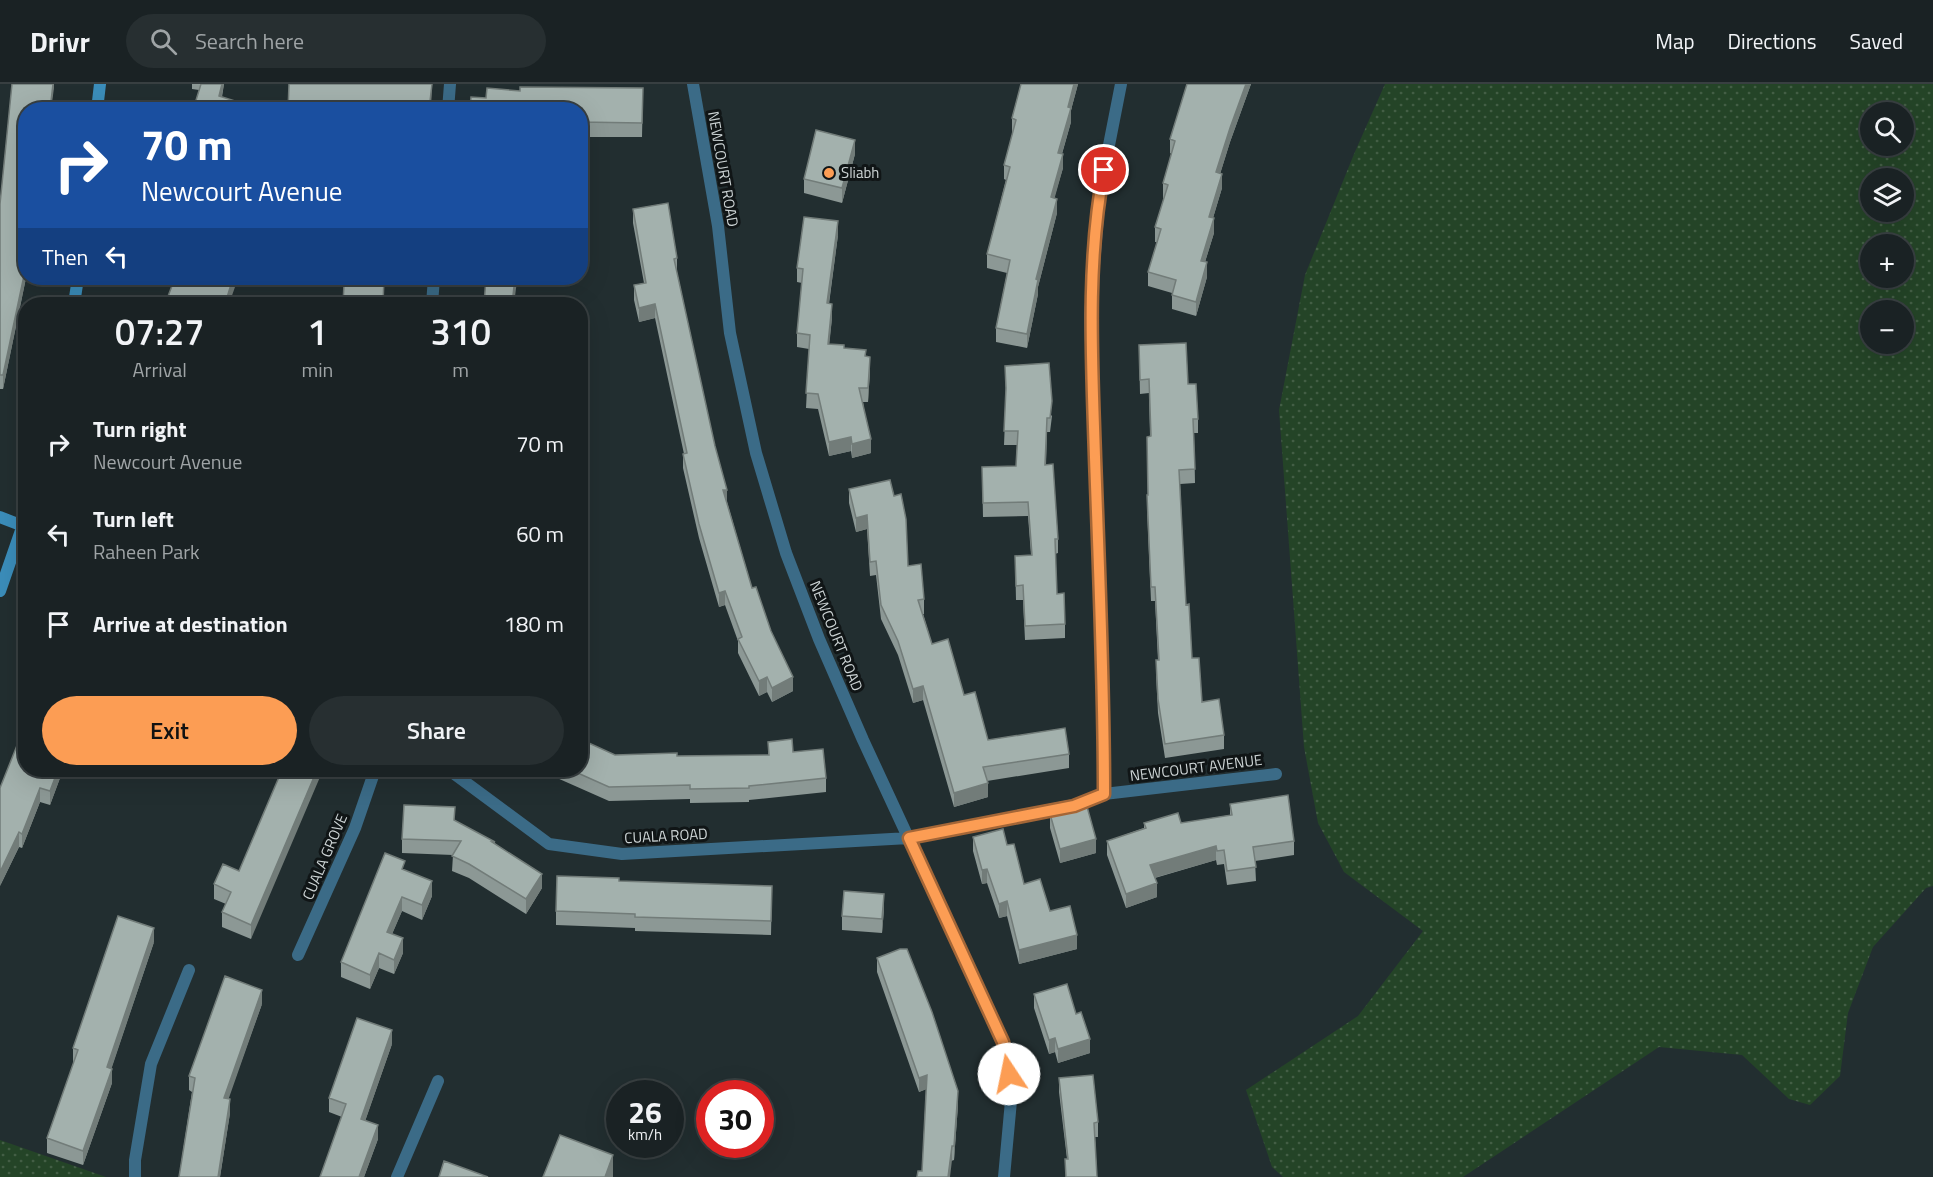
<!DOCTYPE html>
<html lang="en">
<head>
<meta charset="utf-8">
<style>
  :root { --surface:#1a2224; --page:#272f31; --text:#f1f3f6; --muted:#9fa4a6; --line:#383f41; --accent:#fc9d54 }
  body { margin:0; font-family:"Titillium Web",sans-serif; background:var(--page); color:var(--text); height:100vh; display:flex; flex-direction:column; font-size:22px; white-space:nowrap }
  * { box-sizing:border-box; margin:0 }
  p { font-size:20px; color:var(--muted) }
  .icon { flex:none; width:33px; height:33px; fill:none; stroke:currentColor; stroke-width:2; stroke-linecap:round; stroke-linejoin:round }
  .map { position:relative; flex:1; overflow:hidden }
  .drawer { position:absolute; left:18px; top:213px; width:570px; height:480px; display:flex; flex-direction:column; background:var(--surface); border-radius:24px; box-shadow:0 6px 24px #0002,0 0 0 2px var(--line) }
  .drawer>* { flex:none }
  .banner { position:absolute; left:18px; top:18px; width:570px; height:183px; border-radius:24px; box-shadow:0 6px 24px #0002,0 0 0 2px var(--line); background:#1a4fa0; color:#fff; overflow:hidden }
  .fabs { position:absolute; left:1860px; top:18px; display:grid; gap:12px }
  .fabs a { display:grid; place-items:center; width:54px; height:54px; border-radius:50%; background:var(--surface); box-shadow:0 6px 24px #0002,0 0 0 2px var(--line); font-size:30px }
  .speed { position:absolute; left:606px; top:996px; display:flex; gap:12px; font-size:30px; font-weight:700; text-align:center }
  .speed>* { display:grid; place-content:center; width:78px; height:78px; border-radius:50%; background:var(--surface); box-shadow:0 6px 24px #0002,0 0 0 2px var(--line); line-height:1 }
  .speed small { font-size:15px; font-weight:400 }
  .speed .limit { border:9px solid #d22; background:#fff; color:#111 }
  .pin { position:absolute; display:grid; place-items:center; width:51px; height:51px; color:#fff; margin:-26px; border:3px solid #fff; border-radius:50%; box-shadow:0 2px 6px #0007 }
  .me { position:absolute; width:66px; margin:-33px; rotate:349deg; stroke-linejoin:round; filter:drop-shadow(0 0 4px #0008) }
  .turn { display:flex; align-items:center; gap:21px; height:126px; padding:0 24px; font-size:27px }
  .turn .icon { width:78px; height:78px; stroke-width:2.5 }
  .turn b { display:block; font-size:42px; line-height:51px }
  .then { display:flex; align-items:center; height:57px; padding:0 24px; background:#0003; gap:12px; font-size:22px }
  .eta { display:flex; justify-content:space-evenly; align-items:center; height:102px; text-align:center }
  .eta b { font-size:36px; font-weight:600; line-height:42px }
  .action { display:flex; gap:12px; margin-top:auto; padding:12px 24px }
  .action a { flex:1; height:69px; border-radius:36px; background:var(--accent); color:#111; font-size:24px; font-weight:600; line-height:69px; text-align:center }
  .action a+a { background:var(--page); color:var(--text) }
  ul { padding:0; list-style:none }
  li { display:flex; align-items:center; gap:18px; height:90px; padding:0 24px }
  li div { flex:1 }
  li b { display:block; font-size:22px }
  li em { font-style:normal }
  header { display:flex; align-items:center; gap:36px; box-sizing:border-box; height:84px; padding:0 30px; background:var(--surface); border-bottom:2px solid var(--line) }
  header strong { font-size:28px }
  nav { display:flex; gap:33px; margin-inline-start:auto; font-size:21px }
  .search { width:420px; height:54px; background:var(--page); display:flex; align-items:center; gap:15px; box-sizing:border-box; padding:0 21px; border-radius:33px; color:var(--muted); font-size:22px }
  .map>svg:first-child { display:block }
</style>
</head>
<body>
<header>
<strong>Drivr</strong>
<div class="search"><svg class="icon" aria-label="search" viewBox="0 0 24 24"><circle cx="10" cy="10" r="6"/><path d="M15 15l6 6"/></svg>Search here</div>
<nav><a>Map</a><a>Directions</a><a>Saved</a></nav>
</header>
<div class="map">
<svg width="1933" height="1093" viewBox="0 0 1933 1093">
  <defs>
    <pattern id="grass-dots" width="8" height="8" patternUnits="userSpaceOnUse" patternTransform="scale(1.5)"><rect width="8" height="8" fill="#244427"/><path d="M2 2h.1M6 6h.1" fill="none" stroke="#435e45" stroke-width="1.8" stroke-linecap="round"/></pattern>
  </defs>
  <rect width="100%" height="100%" fill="#222e30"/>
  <!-- grass -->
  <path fill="url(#grass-dots)" fill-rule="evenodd" d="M1385 0H1933V802L1926 804 1873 863 1848 929 1840 992 1810 1021 1789 1015 1742 971 1659 963 1463 1093H1283L1272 1083 1246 1006 1358 932 1423 847 1344 788 1318 739 1304 663 1279 326 1305 191 1354 70ZM1870 28H1904V62H1870ZM1870 94H1904V128H1870ZM1870 160H1904V194H1870ZM1870 226H1904V260H1870Z
    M0 1056 106 1093H0Z"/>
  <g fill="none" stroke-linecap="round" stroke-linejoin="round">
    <!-- street -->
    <path stroke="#3b6b87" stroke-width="12" d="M693 0 718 142 730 249 756 369 786 469 819 555 863 656 1003 958 1012 1006 1004 1093
      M448 26 450 0
      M432 220 434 194
      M449 686 549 760 622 770 909 754 1074 721 1104 710 1276 690
      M1104 710 1103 614 1090 231 1100 107 1121 0
      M298 871 355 744 375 686
      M135 1093V1076L151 980 189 886
      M397 1093 438 997"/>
    <!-- secondary -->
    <path stroke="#3b8dba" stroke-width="12" d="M97 26 100 0
      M74 220 78 194
      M0 433 23 442
      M0 507 26 432"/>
  </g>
  <!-- wall -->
  <path fill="#8c9895" d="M54 0 26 194 3 305H0V120L1 113Z
    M192 0H224L222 13 235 26 199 6 192 5Z
    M1021 0H1078L1071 26V38L1062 70 1063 84 1054 114 1057 129 1038 203V210L1027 264 996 258V244L1007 189 987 184V170L1006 96 1004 95V81L1013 49H1012V34Z
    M1187 0H1251L1230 58 1220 90 1222 104 1213 134 1214 149 1205 178 1207 193 1196 232 1172 225V209L1148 202V188L1157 158H1155V143L1164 114H1163V99L1172 70 1170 69V55Z
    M643 4 642 53H580V26L486 14 520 7Z
    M855 70 842 119 804 109V95Z
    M633 125 677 174V188L727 418 752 504 771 547 793 607 772 618 767 608 759 612 738 569V557L725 521 719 523 699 454 683 384V370H684L655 234 639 238 634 216V201L644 199 633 139Z
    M838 151 829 220 832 234 829 260 866 272 870 287 868 318H863L871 369 852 374 851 367 829 372 818 325 806 324 809 265 797 263V249L802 199 797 198V184Z
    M1139 261 1188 300 1198 335V349H1194L1195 399 1180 400 1186 521 1192 574 1202 618 1224 651V665L1165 674 1158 629 1156 590V576H1158L1155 517H1151L1147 425V411H1148L1147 353 1150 352 1149 309 1140 310Z
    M1005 282 1052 332 1050 348H1047L1046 381 1058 455V469L1055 470 1057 510 1065 540V554L1025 556 1023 516H1016L1015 472 1031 471 1028 432 983 433 982 383 1016 382 1017 361H1004L1006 312Z
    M849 405 908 482 924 515V530H923L932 560 964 611 988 656 1069 670V684L987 697 988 713 954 723 923 616 913 619 898 571 881 535 876 491 870 492 867 445 856 448 849 419Z
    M768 658 793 668 826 694V708L749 716V718L690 719V715L609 717 539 686H580L677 672 768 671Z
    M26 686H63L50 721 40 718 22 764 19 763 0 802Z
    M282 686 251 855 222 843V828L226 820 214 815V800L239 787Z
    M1230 720 1294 757V771L1255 777 1256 797 1227 801 1224 780 1217 781 1216 776 1155 794 1157 813 1126 824 1107 771V757L1144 744V739H1181L1230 731Z
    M1050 730 1096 769 1060 779 1050 744Z
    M455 737 495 758V760L542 804 526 830 469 794 452 787 453 771 402 769V755Z
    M973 753 1007 761 1024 800 1050 827 1077 865 1019 880 1007 832 999 834 987 799 982 800 973 767Z
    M405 786 432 812 422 836 402 827 392 850 403 869 394 890 379 884 370 905 341 893V878Z
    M619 797 772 802 771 851 635 847V844L556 841V827Z
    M884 825 882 849 842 846V832Z
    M154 858 111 985 112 999 83 1081 47 1069V1054L74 978H73V964Z
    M877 874 958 1021 954 1076 922 1087 926 1005 919 1008 877 888Z
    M1034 910 1090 969 1058 979 1055 968 1049 970 1034 924Z
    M262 920 228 1014 230 1029 220 1093H179L192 1008 189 1006V992Z
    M392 960 365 1037 378 1055 364 1093H320L342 1033 329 1028V1014Z
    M1059 994 1098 1038V1053H1095L1097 1093H1066L1065 1075H1067L1059 1008Z"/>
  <!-- shaded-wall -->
  <path fill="#727c79" d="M53 0H54V4L51 26H50Z
    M222 0H224L219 26V12Z
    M432 0 431 26H429Z
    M1074 0H1078L1071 26V38L1058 83V69L1068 23Z
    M1246 0H1251L1230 58 1216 103V88L1230 44Z
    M855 56V70L842 119V104Z
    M1063 70V84L1051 127V113Z
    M1222 90V104L1209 147V133Z
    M1057 115V129L1038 203V210L1027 264V250L1036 195Z
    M1214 134V149L1201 191V177Z
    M838 137V151L827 233V219Z
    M1207 178V193L1196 232V218Z
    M26 182V194L3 305V291Z
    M233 194H235V203L229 220H225Z
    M515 194H517V197L514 220H512Z
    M655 220V234L639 238V224Z
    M832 220V234L828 274V260Z
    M870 273V287L868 318V304Z
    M851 353V367L829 372V358Z
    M871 355V369L852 374V360Z
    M723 406H727V420Z
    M867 431V445L856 448V434Z
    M725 507V521L719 523V509Z
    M767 593V608L759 612V597Z
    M793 593V607L772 618V604Z
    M923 602V616L913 619V605Z
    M58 686H63L50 721V707Z
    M317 686H323L251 855V841Z
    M988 699V713L954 723V709Z
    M40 704V718L22 764V750Z
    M19 748V763L0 802V788Z
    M1096 755V769L1060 779V765Z
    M1216 762V776L1150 795V781Z
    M987 785V799L982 800V786Z
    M542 790V804L526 830V815Z
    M432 797V812L422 836V821Z
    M1157 799V813L1126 824V810Z
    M884 810V825L882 849V835Z
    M402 813V827L387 862V848Z
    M1007 817V832L999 834V820Z
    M154 844V858L107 998V983Z
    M1077 851V865L1019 880V866Z
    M403 854V869L394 890V876Z
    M379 869V884L370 905V891Z
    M262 906V920L224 1028V1014Z
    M392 946V960L361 1049V1035Z
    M1055 954V968L1049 970V956Z
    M1090 955V969L1058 979V965Z
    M112 985V999L83 1081V1067Z
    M927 991V1005L919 1008V994Z
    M958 1007V1021L954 1076V1062Z
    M230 1015V1029L220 1093H218Z
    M378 1041V1055L364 1093H359Z
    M952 1062V1076L950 1093H948Z
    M613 1071V1093H605Z"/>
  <!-- building -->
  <path fill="#a3b1ad" stroke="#727c79" stroke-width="1.5" d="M12 0H53L50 26H26V182L3 291H0V120Z
    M201 0H222L219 12 235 17 233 26H193Z
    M289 0H432L429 26H288Z
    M1021 0H1074L1068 23 1071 24 1058 69 1063 70 1051 113 1057 115 1036 195 1038 196 1027 250 996 244 1010 176 987 170 1010 83 1004 81 1016 36 1012 34Z
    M1187 0H1246L1230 44 1216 88 1222 90 1209 133 1214 134 1201 177 1207 178 1196 218 1172 211 1176 196 1148 188 1161 145 1155 143 1168 101 1163 99 1175 57 1170 55Z
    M520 3 643 4 642 39 580 38V26H470L471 13 486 14 487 4 520 7Z
    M816 46 855 56 842 104 804 95Z
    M668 119 677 174 674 175 715 362 727 406H723L752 504 756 503 771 547 793 593 772 604 767 593 759 597 738 555 742 553 725 507 719 509 699 440 683 370 687 369 655 220 639 224 634 201 646 199 633 125Z
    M804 133 838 137 827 219 832 220 828 260 844 261V264L866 266 865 272 870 273 868 304H859L871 355 852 360 851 353 829 358 818 310 806 309 810 251 797 249 803 185 797 184Z
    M175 194H233L225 220H165Z
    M356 194H384L383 220H343L344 200H356Z
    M486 194H515L512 220H484Z
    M1186 259 1188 300H1196L1198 335H1193L1195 385 1179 386 1186 521 1189 520 1192 574H1199L1202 618 1219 615 1224 651 1165 660 1158 615 1156 576H1159L1155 503H1151L1147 411H1148L1147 353 1151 352 1149 295 1140 296 1139 261Z
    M1049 279 1052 317 1050 334H1047L1045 381 1053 380 1058 455H1055L1057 510 1064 509 1065 540 1025 542 1023 501 1016 502 1015 472 1032 471 1028 418 983 419 982 383 1016 382 1018 347H1004L1006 304 1005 282Z
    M890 396 894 412 901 410 906 435 908 482 921 480 924 515 918 516 932 560 948 555 964 611 975 608 988 656 1065 644 1069 670 983 683 988 699 954 709 923 602 913 605 898 557 881 521 876 477 870 478 867 431 856 434 849 405Z
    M26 639V686H58L50 707 40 704 22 750 19 748 0 788V704Z
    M580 655 615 671 677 669V672L769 671 768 658 792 655 793 668 823 665 826 694 749 702V704L690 705V701L609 703 571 686H580Z
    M282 686H317L251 841 222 828 231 808 214 800 223 780 239 787Z
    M1288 711 1294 757 1253 763 1256 783 1227 787 1224 766 1217 767 1216 762 1150 781 1157 799 1126 810 1107 757 1146 744 1144 739 1178 729 1181 739 1232 731 1230 720Z
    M1086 719 1096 755 1060 765 1050 730Z
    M404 721 455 723 454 736 495 758H492L542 790 526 815 469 780 452 772 461 757 402 755Z
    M1003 745 1007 761 1014 760 1024 800 1040 795 1050 827 1070 822 1077 851 1019 866 1007 817 999 820 987 785 982 786 973 753Z
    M385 769 405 777 402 785 432 797 422 821 402 813 387 848 403 854 394 876 379 869 370 891 341 878Z
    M557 792 619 794V797L772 802 771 837 635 833V830L556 827Z
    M844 807 884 810 882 835 842 832Z
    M118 832 154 844 107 983 112 985 83 1067 47 1054 78 966 73 964Z
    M900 865H907L932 928 958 1007 954 1062H952L948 1093H917L918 1087H922L927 991 919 994 877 874Z
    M225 892 262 906 224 1014 230 1015 218 1093H179L195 994 189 992Z
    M1067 900 1076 930 1081 928 1090 955 1058 965 1055 954 1049 956 1034 910Z
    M357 934 392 946 361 1035 378 1041 359 1093H320L346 1020 329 1014Z
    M1093 991 1098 1038 1094 1039 1097 1093H1066L1065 1075H1068L1059 994Z
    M560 1051 613 1071 605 1093H543Z
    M444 1077 488 1093H439Z"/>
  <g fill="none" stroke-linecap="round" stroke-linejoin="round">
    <!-- route casing -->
    <g stroke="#a46637" stroke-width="15">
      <path id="route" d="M1009 990 1003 958 909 754 1074 722 1104 710C1104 598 1099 485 1095 373 1092 277 1086 180 1104 86"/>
    </g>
    <!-- route -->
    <use href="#route" stroke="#fc9d54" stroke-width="10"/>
  </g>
  <!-- markers -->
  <circle fill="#fc9d54" stroke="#101516" stroke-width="2" cx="829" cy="89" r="6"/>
  <g text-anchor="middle" stroke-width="6" stroke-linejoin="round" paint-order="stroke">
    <!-- street labels -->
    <g font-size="15" fill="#cdd4d5" stroke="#101516">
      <text transform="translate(723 85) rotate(80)" y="5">NEWCOURT ROAD</text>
      <text transform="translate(836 552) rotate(68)" y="5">NEWCOURT ROAD</text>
      <text transform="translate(1196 684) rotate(-7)" y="5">NEWCOURT AVENUE</text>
      <text transform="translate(666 752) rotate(-3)" y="5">CUALA ROAD</text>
      <text transform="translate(325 773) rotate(-67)" y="5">CUALA GROVE</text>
    </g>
    <!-- poi labels -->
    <g font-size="15" fill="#cdd4d5" stroke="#101516" text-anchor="start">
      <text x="841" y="94">Sliabh</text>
    </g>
  </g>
</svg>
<div class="fabs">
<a><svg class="icon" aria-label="search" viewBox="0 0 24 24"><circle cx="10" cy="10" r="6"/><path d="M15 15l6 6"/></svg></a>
<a><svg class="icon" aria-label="layers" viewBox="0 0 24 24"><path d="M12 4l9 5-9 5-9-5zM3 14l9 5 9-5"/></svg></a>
<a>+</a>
<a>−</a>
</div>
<div class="speed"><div>26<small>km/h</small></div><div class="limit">30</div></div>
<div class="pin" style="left:1104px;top:86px;background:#d93025"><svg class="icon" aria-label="arrive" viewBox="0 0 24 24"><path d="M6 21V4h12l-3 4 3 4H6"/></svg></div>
<svg class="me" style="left:1009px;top:990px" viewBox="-20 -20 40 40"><circle r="19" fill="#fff"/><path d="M0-13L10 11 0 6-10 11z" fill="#fc9d54"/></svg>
<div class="banner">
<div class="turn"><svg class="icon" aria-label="right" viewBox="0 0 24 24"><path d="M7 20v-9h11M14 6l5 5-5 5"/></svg><div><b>70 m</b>Newcourt Avenue</div></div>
<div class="then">Then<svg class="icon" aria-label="left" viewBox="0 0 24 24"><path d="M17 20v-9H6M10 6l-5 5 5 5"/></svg></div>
</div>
<section class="drawer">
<div class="eta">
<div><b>07:27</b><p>Arrival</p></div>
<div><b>1</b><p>min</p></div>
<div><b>310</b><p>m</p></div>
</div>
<ul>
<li><svg class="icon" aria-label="right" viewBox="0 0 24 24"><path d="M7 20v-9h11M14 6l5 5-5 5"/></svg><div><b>Turn right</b><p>Newcourt Avenue</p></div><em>70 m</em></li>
<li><svg class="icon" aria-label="left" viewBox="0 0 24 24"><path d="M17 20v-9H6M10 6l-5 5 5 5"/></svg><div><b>Turn left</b><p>Raheen Park</p></div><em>60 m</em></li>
<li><svg class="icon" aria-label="arrive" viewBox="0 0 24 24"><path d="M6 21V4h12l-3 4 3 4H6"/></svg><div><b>Arrive at destination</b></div><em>180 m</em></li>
</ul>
<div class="action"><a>Exit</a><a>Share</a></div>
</section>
</div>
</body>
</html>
